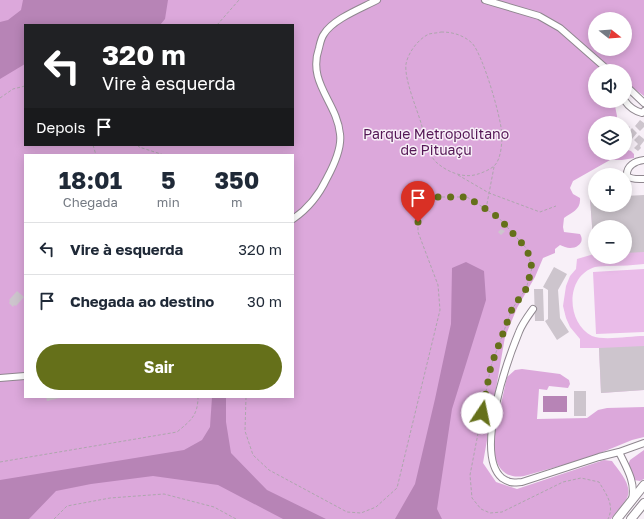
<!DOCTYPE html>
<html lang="pt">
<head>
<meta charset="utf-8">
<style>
  :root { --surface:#fff; --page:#f2f2f3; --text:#1f2937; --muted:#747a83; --line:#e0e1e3; --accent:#65701a }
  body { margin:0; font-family:"Golos Text",sans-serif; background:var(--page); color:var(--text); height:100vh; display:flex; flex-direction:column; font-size:15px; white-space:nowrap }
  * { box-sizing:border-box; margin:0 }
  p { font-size:13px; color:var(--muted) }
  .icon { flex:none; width:22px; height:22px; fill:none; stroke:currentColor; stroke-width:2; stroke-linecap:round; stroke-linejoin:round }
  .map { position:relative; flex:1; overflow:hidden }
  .panel { position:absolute; left:24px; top:154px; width:270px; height:244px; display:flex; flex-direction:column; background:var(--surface); border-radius:0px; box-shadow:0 2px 10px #0003 }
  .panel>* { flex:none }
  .banner { position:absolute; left:24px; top:24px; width:270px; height:122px; border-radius:0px; box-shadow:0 2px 10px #0003; background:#202124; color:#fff; overflow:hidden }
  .needle { width:26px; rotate:107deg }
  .fabs { position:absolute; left:588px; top:12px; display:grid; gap:8px }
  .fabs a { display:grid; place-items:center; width:44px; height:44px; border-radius:50%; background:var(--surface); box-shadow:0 2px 10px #0003; font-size:20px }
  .pin { position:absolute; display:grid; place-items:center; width:34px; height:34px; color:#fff; margin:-41px -17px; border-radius:50% 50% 50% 0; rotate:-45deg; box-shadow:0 0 4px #0007 }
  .pin .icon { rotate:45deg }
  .me { position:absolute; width:44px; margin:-22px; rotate:11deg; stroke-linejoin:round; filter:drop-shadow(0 0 3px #0008) }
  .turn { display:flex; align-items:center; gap:14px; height:84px; padding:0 12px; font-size:18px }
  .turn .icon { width:52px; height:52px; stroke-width:2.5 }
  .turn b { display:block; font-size:28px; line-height:34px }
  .then { display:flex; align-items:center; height:38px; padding:0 12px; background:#0003; gap:8px; font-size:15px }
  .eta { display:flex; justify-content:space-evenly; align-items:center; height:68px; text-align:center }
  .eta b { font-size:24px; font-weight:700; line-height:28px }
  .button { display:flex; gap:8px; margin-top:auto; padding:8px 12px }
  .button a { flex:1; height:46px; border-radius:24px; background:var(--accent); color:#fff; font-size:16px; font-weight:700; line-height:46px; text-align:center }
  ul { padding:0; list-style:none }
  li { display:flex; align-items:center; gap:12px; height:52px; padding:0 12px; border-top:1px solid var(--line) }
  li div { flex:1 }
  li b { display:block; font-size:15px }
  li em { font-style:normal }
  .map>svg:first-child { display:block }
</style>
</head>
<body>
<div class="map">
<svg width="644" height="519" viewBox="0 0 644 519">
  <rect width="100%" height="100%" fill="#f8f0f8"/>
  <!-- green -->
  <path fill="#eabce9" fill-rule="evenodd" d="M644 195V264C633 265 622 266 610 266 606 266 600 266 595 267 565 276 566 323 592 336 604 341 630 336 644 336V390L601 393 599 348H580V339L570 327 566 318 563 306 566 286 570 276 576 269 577 259 594 254 590 198 595 197V205H625ZM595 227H625V257H595Z
    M644 269V332L596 334 593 272Z"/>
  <!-- forest -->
  <path fill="#dca8db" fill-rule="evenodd" d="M0 0H644V96L625 82V71H595V101H614L617 116 616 123H595V153H617L622 154 628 150 631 151 634 154V158L622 160H610L573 181 570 188 573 194 580 198C581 210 572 212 564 218L563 227 564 232 580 234C585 242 578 248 570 248 567 248 563 246 560 245L555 249V253L543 258 535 277 517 308 505 337 483 463 496 482 517 489 604 460 612 461C618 470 631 483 628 495 627 501 615 513 611 519H0ZM595 19H625V49H595ZM25 25H293V145H25ZM25 155H293V397H25Z
    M522 369 560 374 569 380 570 384 568 388 549 386 547 390 539 389 537 419 587 418 598 410 607 408 644 407V437L632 440 588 458 524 476C500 480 494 461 493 440L507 377 515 370Z
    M644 450V479L640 481 634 480 628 465 630 460Z"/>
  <!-- water -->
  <path fill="#b784b6" d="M23 0H168L165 19 160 25H25V64L0 79V22L8 20 21 10Z
    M466 262 484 271 486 300 452 409 437 509 442 519H395L415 484 435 399 451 324 452 268Z
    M543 396H567V412H543Z
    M212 397H226V422L231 453 267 490 326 519H283L218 485 153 476 91 484 56 491 29 519H0V480L184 450 202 440 210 427Z"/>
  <!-- building -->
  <path fill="#cdc5cd" d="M640 120 644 123V127L640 131 635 126Z
    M625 124 630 127 625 133Z
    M632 128 637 133 632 139 627 134Z
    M639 135 644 139V141L640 146 641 148 638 151 634 148 638 144 634 140Z
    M644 195V252L625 253V227H595V253H594L590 198 595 197V205H625V196Z
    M501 229 505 231 501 235 498 232Z
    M554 267 567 274 558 290 560 318 569 332 557 340 545 321 548 319V290L543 287Z
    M534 289H543L544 321H535Z
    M17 291 24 297 16 306 14 305 13 307 9 303 10 301 9 300Z
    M644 346V390L601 393 599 348Z
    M574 391H586V416H574Z
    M46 397H60V398L47 401Z"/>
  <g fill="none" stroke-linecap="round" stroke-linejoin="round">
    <!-- minor casing -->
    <g stroke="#8f878f" stroke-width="8">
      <path id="minor" d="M485 0 539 16 560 28 609 71
        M625 85 644 103
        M625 101C629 107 635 111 642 113L644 111
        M644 160C635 161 626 166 627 176 632 180 638 179 644 179
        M293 219C309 208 319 195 327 178 334 165 342 148 340 134 337 102 307 83 319 48 320 44 321 38 324 34 333 19 362 8 377 0
        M533 309C528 316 522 324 519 332 507 361 474 454 502 478 505 480 507 481 510 482 514 483 519 482 522 482L599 457 619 452
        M0 378 25 376
        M632 499C636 482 626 467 619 452L644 443"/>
    </g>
    <!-- major casing -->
    <g stroke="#8f878f" stroke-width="10">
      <path id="major" d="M617 519 644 485
        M631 519 644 503"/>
    </g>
    <!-- path -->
    <path stroke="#ada6ad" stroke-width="1" stroke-dasharray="3 2" stroke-linecap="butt" d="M217 25 239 0
      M441 32C453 32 463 35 472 43 483 55 501 117 502 135 502 143 501 160 494 166 491 169 482 173 478 174 464 179 447 172 436 162 428 155 424 133 421 123 417 109 404 79 406 64 408 53 418 39 429 34 433 33 438 33 441 32Z
      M0 98 13 89 25 86
      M93 145 96 155
      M138 145 139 147 164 155
      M458 175 489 193 540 212 556 206
      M486 209 494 167
      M246 397 245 431 253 455 269 470 347 512 361 513 376 507 397 488 440 310 438 285 418 232V211L429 197H467L498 217 527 249 532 268 526 289 512 309 491 366 470 475 472 498 481 509 490 513 502 512 563 482 581 478 599 482C606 494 615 505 608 519
      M0 462 177 432C190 421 198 416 198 397
      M54 519 67 506 110 498 164 494 214 507 236 519"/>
    <!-- minor -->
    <use href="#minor" stroke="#fff" stroke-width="6"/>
    <!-- major -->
    <use href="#major" stroke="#fff" stroke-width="8"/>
  </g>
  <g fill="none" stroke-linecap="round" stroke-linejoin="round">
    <!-- route -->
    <path stroke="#65701a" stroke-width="7" stroke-dasharray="0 12.6" d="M418 222V211L429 197H467L498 217 527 249 532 268 526 289 512 309 491 366 482 413"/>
  </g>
  <g text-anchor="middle" stroke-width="3" stroke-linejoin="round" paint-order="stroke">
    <!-- park labels -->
    <g font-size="14" fill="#541755" stroke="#f8f0f8">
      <text x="436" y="139">Parque Metropolitano<tspan x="436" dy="16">de Pituaçu</tspan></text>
    </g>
  </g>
</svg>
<div class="fabs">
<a><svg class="needle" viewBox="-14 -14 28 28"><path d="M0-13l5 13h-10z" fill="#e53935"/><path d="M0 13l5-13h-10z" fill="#747a83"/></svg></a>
<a><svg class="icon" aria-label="sound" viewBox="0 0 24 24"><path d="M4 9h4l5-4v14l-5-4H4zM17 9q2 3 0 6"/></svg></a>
<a><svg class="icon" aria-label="layers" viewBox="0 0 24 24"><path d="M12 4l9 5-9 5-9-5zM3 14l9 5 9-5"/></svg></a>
<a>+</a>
<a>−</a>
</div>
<div class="pin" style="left:418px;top:222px;background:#d93025"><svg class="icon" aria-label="arrive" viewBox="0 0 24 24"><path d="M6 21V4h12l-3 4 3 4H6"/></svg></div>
<svg class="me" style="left:482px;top:413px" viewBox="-20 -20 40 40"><circle r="19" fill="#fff"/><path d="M0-13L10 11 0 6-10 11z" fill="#65701a"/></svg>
<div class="banner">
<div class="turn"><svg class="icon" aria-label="left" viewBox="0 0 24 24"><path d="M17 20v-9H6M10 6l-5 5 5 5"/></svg><div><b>320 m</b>Vire à esquerda</div></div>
<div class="then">Depois<svg class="icon" aria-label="arrive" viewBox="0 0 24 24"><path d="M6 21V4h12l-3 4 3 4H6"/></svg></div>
</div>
<section class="panel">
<div class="eta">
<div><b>18:01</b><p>Chegada</p></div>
<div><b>5</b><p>min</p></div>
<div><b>350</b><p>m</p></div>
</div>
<ul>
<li><svg class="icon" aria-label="left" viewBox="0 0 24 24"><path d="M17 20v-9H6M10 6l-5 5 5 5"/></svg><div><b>Vire à esquerda</b></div><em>320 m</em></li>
<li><svg class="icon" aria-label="arrive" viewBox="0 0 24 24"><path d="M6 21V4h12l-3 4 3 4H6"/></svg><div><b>Chegada ao destino</b></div><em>30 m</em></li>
</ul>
<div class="button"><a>Sair</a></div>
</section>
</div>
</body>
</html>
